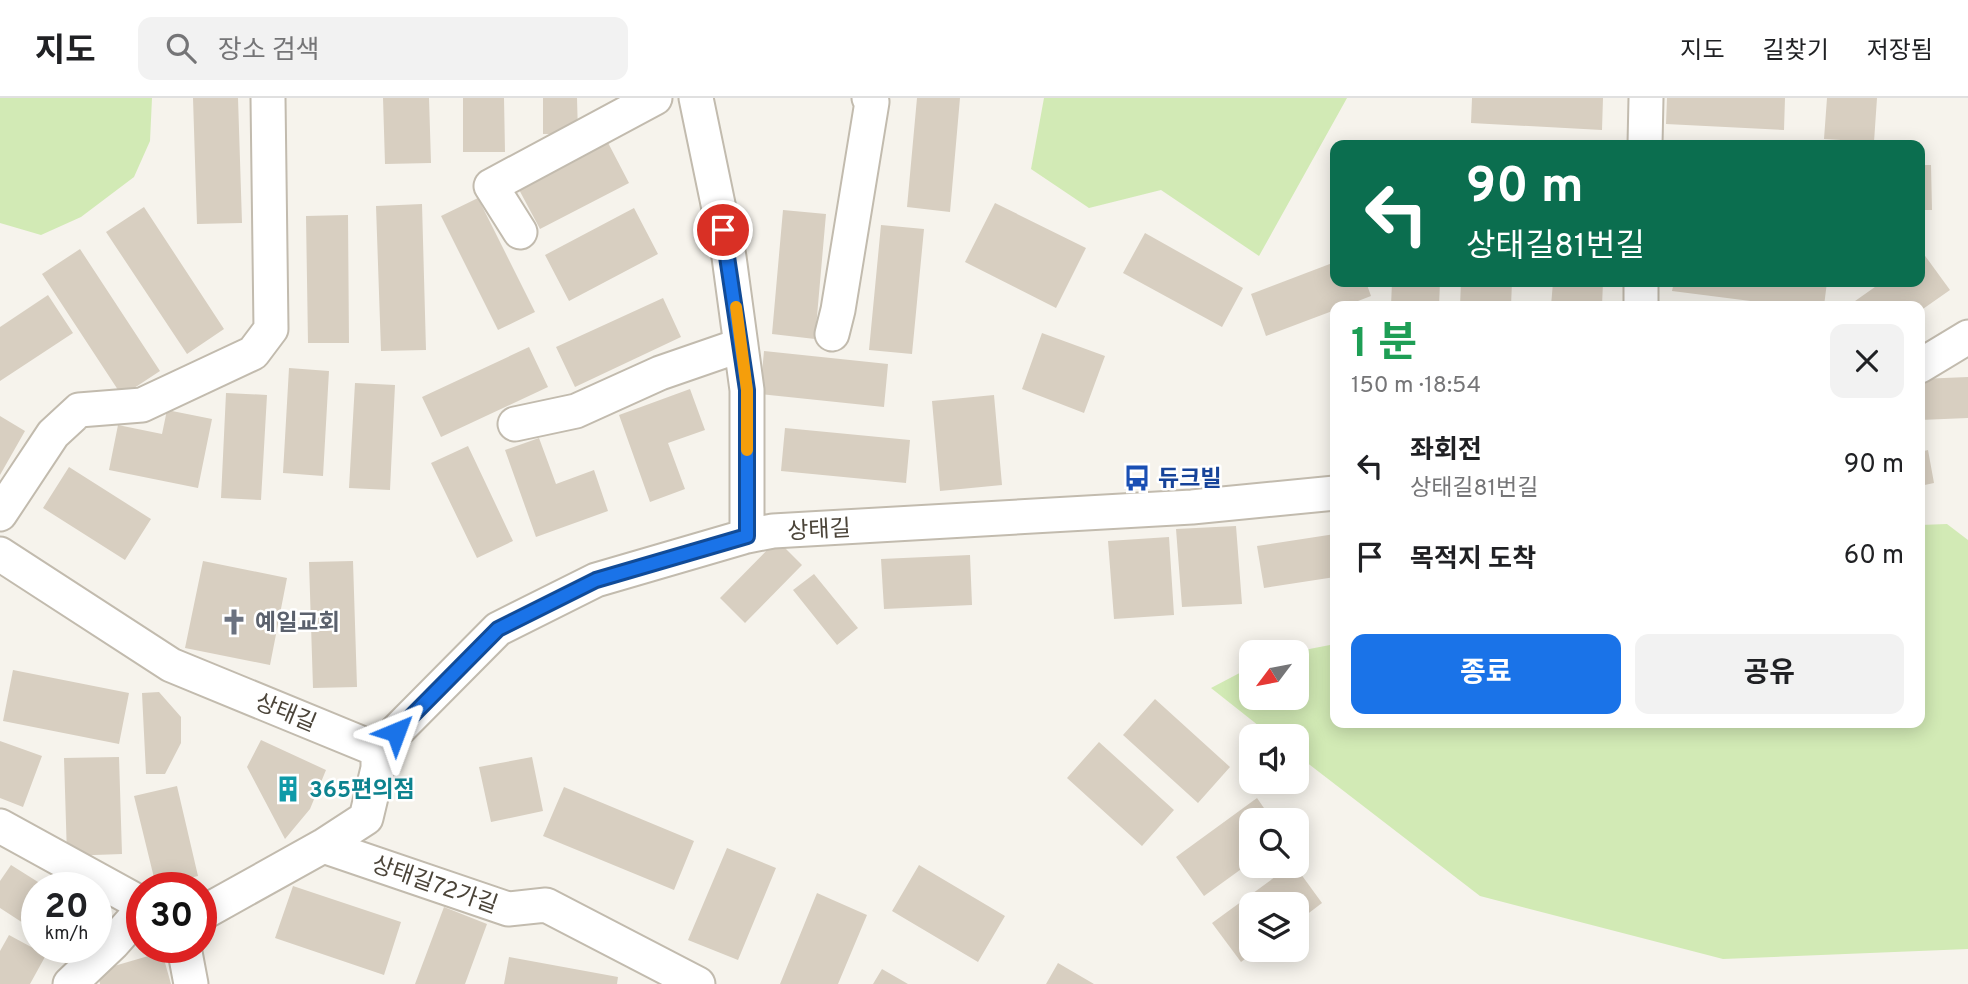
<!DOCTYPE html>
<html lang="ko">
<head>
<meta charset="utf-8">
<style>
  :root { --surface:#fff; --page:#f2f2f2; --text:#202124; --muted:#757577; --line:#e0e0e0; --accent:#1a73e8 }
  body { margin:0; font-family:Overpass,"Noto Sans KR",sans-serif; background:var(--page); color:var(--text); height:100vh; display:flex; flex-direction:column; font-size:26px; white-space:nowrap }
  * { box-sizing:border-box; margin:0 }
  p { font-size:23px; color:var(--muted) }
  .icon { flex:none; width:38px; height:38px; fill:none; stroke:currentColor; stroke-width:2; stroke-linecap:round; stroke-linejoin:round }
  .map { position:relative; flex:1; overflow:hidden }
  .drawer { position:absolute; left:1330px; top:203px; width:595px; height:427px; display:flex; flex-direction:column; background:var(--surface); border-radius:14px; box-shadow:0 4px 18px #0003 }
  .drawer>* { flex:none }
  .guide { position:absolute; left:1330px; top:42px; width:595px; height:147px; border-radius:14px; box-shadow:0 4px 18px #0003; background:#0b6e4f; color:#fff; overflow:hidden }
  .needle { width:46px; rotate:238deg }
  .controls { position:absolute; left:1239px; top:542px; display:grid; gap:14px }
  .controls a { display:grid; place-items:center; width:70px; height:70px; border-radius:14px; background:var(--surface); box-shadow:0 4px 18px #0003; font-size:35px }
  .speed { position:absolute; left:21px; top:774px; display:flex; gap:14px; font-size:35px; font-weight:700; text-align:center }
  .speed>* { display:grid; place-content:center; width:91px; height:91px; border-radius:50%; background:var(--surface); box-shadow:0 4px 18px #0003; line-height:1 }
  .speed small { font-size:18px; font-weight:400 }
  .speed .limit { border:10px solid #d22; background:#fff; color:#111 }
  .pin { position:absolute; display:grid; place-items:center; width:60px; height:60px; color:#fff; margin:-30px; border:4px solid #fff; border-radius:50%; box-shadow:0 2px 7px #0007 }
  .me { position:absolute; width:77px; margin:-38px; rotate:44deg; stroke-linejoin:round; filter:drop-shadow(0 0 5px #0008) }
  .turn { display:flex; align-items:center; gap:24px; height:147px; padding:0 21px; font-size:32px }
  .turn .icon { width:91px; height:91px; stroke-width:2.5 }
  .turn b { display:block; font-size:49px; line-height:60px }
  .round { display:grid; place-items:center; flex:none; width:74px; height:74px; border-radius:14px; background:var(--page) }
  .summary { display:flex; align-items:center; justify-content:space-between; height:119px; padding:0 21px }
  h1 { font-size:42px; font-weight:700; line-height:52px; color:#1e9e55 }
  .cta { display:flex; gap:14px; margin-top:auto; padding:14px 21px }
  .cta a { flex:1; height:80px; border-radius:14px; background:var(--accent); color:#fff; font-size:28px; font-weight:700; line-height:80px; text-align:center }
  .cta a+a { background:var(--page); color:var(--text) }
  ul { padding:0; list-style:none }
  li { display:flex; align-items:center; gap:21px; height:91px; padding:0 21px }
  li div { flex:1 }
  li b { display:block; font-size:26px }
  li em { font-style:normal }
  header { display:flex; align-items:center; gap:42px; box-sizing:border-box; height:98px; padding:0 35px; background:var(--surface); border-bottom:2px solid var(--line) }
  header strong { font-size:33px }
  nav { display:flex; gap:38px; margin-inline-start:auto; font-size:24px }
  .search { width:490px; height:63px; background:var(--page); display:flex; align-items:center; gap:18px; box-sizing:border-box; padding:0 24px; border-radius:14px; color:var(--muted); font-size:26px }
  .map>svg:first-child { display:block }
</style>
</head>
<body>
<header>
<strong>지도</strong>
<div class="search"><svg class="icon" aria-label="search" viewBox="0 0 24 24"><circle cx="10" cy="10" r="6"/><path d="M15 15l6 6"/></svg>장소 검색</div>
<nav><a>지도</a><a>길찾기</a><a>저장됨</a></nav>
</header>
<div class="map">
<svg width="1968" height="886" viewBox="0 0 1968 886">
  <rect width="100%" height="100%" fill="#f6f3ec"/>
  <!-- green -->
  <path fill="#d2eab5" d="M0 0H152L150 43 134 79 81 119 41 137 0 125Z
    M1044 0H1347L1259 158 1161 92 1089 110 1031 71Z
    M1947 426 1968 442V851L1723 861 1480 798 1297 657V639H1273L1211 590 1251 569V600H1297V555H1289L1335 546V625H1920V427Z"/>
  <!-- building -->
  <path fill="#d8cfc1" d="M193 0H238L242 125 197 126Z
    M383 0H429L431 65 385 66Z
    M463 0H504L505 54H463Z
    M543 0H577L578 36H543Z
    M917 0H960L950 114 907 109Z
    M1472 0H1603L1602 32 1471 25Z
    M1667 0H1785L1784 32 1666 26Z
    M1827 0H1877L1874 44 1824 41Z
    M605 39 629 85 540 131 516 86Z
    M1920 67H1931L1932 112H1920Z
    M478 100 535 214 498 232 441 118Z
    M995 105 1086 150 1056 210 965 164Z
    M422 106 426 252 381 253 376 108Z
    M144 109 224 231 187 256 106 134Z
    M634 110 658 156 569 203 545 157Z
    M783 112 826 116 815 241 772 236Z
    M348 117 349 245H308L306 118Z
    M881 127 924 131 912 256 869 252Z
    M1145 135 1243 190 1222 229 1123 175Z
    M80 151 160 273 122 298 42 176Z
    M1923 155 1950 192 1920 213V208H1848L1882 184H1920V157Z
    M1335 164V184H1366L1371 198 1345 208H1335V212L1266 238 1251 196Z
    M1392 184H1440L1439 208H1391Z
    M1461 184H1512L1511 208H1460Z
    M1553 184H1603L1602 208H1551Z
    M1674 184H1827L1824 208H1789L1672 193Z
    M48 197 73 235 0 283V229Z
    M663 200 681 239 575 289 556 249Z
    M1042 235 1105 258 1084 315 1022 291Z
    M529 249 548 289 441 339 422 299Z
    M764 253 888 266 884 309 760 296Z
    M289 270 329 273 323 378 283 375Z
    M1968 279V320L1920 322V281Z
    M355 285 395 287 390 392 349 390Z
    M690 291 705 332 668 345 685 391 650 404 619 317Z
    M1330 291H1335V323H1332Z
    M226 295 267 297 261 402 221 400Z
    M994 297 1002 387 940 393 932 303Z
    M167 312 212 321 198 390 109 372 118 327 162 336Z
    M0 318 25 333 0 377Z
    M785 330 910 342 906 385 781 373Z
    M539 340 556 386 594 372 608 413 536 439 505 352Z
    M468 348 513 443 477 460 431 365Z
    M1928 352 1934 385 1920 388V354Z
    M69 369 151 421 125 462 43 410Z
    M1236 428 1242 506 1182 509 1176 431Z
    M1335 436V479L1264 490 1257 448Z
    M1169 439 1174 517 1114 521 1108 443Z
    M777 442 802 467 745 525 720 500Z
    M970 457 972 507 884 511 881 461Z
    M203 463 287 480 270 567 185 550Z
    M353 463 357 589 313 590 309 464Z
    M814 476 858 530 837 547 793 492Z
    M13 572 129 595 119 646 3 623Z
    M159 594 181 619V645L165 676H146L142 595Z
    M1155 601 1230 669 1198 705 1123 637Z
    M261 642 326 672 310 711 285 741 247 669Z
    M0 643 42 658 23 709 0 700Z
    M1099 644 1174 712 1142 748 1067 680Z
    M119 659 122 756 67 758 64 660Z
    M532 659 543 713 491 724 479 669Z
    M177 688 198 778 156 788 134 698Z
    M564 689 694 743 674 792 543 738Z
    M1257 700 1273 723H1251V764L1204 798 1176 759Z
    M727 750 776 770 738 862 688 842Z
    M11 767 46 789H37V834L0 810V783Z
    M919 767 1005 818 978 864 892 813Z
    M1290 768H1295L1322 805 1297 824V807H1251V852H1257L1241 864 1212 825Z
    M293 788 401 824 384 877 275 840Z
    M817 795 867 817 838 886H780Z
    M444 809 487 826 465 886H415Z
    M9 837 46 857 30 886H0V853Z
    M162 854 171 886H100L97 873Z
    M509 859 618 879 617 886H504Z
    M1058 865 1094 886H1046Z
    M882 871 908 886H873Z"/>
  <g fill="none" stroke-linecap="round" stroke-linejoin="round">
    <!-- minor casing -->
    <g stroke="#c2bbae" stroke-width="37">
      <path id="minor" d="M696 0 729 159 747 292V438
        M1645 47 1646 0
        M520 134 491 88 655 0
        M1641 208V184
        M832 236 838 212 872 4 869 0
        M1920 268 1968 239
        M515 326 576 313 660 275 741 247
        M0 416 53 336 79 312 142 307 253 255 271 231 268 0
        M0 456 171 567 378 652 498 531 596 482 747 438 773 433 1192 409 1335 395
        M0 728 142 806
        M323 748 508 811 546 807 698 886
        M201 816 323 748 366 720 378 670V652
        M184 849 191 886
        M70 886 113 845 142 812"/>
    </g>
    <!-- minor -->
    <use href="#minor" stroke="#fff" stroke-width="33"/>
  </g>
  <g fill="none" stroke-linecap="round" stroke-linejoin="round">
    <!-- route casing -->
    <g stroke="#114b97" stroke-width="18">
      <path id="route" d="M396 634 498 531 596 482 747 438V292L723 132"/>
    </g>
    <!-- route -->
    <use href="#route" stroke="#1a73e8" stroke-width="12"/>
    <!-- slow -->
    <path stroke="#f59e0b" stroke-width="12" d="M736 209 747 292V352"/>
  </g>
  <!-- icons -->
  <defs>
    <g id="bus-bare" transform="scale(2.1)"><path d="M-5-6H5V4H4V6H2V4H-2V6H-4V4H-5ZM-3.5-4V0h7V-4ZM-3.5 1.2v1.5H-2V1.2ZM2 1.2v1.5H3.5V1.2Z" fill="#1a4fb4" stroke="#fff" stroke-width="2.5" paint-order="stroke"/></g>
    <g id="church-bare" transform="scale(2.1)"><path d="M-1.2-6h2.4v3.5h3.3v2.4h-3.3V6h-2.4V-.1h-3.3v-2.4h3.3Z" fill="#6b7280" stroke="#fff" stroke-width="2.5" paint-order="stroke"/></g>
    <g id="building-bare" transform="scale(2.1)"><path d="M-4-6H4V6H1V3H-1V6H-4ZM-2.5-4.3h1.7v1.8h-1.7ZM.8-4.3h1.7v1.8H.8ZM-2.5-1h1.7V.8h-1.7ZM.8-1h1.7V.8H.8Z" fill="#0f9aa8" stroke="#fff" stroke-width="2.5" paint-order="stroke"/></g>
  </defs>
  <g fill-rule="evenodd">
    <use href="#bus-bare" x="1137" y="380"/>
    <use href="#church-bare" x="234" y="524"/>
    <use href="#building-bare" x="288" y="691"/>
  </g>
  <g text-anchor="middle" stroke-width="5" stroke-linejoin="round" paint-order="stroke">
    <!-- transit labels -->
    <g font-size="23" font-weight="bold" fill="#164399" stroke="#fff" text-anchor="start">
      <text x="1158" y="388">듀크빌</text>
    </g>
    <!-- street labels -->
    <g font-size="23" fill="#4b4439" stroke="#fff">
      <text transform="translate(819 431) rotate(-3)" y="8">상태길</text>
      <text transform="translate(286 614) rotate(22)" y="8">상태길</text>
      <text transform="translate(435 786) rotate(19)" y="8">상태길72가길</text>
    </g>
    <!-- worship labels -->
    <g font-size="23" font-weight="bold" fill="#5b616d" stroke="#fff" text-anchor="start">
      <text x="255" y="532">예일교회</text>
    </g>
    <!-- culture labels -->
    <g font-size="23" font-weight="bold" fill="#0d838f" stroke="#fff" text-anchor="start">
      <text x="309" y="699">365편의점</text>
    </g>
  </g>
</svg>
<div class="controls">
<a><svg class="needle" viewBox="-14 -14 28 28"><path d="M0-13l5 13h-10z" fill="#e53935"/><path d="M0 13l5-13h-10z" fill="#757577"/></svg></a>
<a><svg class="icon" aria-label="sound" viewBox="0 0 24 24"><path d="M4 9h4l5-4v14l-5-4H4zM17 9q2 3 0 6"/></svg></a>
<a><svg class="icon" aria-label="search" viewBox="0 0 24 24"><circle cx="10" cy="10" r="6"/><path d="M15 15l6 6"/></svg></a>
<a><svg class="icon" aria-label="layers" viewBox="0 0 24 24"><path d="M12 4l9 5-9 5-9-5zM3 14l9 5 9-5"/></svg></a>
</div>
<div class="speed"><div>20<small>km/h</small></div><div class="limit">30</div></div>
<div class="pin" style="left:723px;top:132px;background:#d93025"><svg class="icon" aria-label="arrive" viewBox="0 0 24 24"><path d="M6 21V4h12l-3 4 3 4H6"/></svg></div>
<svg class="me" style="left:396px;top:634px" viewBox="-20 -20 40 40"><path d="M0-17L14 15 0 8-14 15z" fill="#1a73e8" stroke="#fff" stroke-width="4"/></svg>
<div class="guide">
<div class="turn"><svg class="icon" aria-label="left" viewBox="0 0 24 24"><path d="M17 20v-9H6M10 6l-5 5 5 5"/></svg><div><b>90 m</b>상태길81번길</div></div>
</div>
<section class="drawer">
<div class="summary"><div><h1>1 분</h1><p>150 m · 18:54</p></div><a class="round"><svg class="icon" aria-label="close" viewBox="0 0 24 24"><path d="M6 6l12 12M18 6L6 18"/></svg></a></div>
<ul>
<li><svg class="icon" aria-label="left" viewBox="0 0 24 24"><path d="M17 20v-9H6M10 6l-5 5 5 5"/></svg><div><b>좌회전</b><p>상태길81번길</p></div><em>90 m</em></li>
<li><svg class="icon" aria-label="arrive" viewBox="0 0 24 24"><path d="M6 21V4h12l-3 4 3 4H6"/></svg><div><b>목적지 도착</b></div><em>60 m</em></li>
</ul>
<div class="cta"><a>종료</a><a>공유</a></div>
</section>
</div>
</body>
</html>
